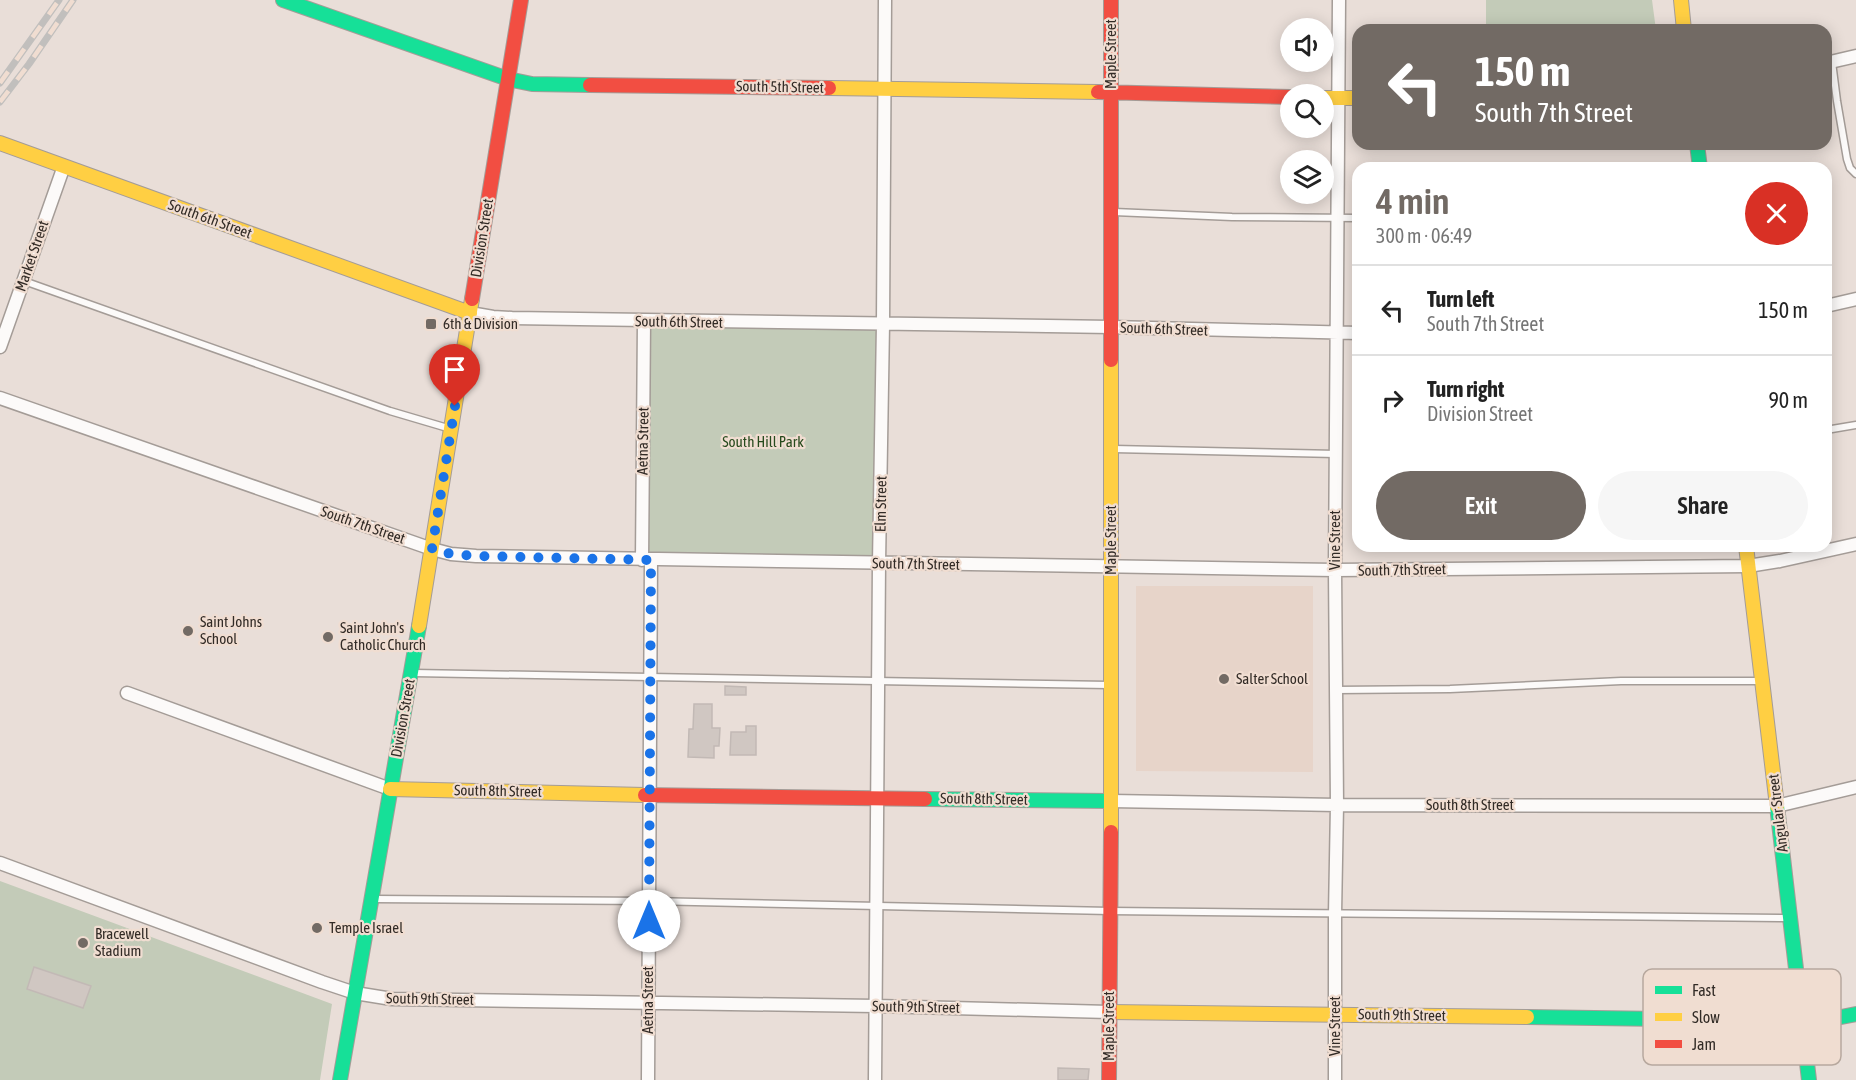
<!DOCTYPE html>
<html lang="en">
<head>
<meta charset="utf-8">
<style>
  :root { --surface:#fff; --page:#f6f6f6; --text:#222; --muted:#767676; --line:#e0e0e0; --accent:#726a64 }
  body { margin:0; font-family:"Asap Condensed",sans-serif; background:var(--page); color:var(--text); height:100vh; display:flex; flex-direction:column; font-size:22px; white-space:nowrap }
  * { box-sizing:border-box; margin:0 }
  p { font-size:20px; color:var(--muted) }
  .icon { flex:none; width:33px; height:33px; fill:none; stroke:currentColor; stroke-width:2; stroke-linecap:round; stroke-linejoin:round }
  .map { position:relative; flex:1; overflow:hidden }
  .side { position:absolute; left:1352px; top:162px; width:480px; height:390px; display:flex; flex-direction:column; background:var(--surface); border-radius:18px; box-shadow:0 3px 15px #0003 }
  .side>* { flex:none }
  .banner { position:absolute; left:1352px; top:24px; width:480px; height:126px; border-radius:18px; box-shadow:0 3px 15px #0003; background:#726a64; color:#fff; overflow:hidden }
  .tools { position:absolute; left:1280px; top:18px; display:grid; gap:12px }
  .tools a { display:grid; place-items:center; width:54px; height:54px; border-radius:50%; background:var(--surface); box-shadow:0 3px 15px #0003; font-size:30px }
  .pin { position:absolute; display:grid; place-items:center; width:51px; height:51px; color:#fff; margin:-62px -26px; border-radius:50% 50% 50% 0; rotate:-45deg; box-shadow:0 0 6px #0007 }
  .pin .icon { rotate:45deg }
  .me { position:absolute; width:66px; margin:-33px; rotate:0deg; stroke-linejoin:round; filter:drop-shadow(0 0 4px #0008) }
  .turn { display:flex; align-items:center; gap:21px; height:126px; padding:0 24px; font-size:27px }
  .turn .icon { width:78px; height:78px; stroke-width:2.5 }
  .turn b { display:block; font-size:42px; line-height:51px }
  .round { display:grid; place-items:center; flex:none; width:63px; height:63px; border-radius:32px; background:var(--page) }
  .headline { display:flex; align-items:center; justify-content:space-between; height:102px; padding:0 24px }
  h1 { font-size:36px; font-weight:600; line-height:45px; color:var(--accent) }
  .button { display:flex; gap:12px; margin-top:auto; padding:12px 24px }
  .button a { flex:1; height:69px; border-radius:36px; background:var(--accent); color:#fff; font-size:24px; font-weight:600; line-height:69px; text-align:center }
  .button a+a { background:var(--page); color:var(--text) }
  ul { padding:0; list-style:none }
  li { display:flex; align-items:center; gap:18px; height:90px; padding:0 24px; border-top:2px solid var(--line) }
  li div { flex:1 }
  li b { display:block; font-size:22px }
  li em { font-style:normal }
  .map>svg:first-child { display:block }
</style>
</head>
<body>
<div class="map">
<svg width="1856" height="1080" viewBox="0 0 1856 1080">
  <rect width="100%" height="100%" fill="#e9ded8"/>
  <!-- built -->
  <path fill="#e7d4c9" d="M1136 586H1313V772L1136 771Z"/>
  <!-- green -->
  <path fill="#c3cbb8" d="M1486 0H1652L1656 30H1486Z
    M644 321 883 324 879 563 642 560Z
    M0 881 332 1004 320 1080H0Z"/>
  <!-- building -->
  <path fill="#d0c7c2" stroke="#c2b9b5" stroke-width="1.5" d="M725 686 746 687V695H725Z
    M694 704H712V728H720L719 746H714V758L688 757 689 729H693Z
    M746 726H756V755H730L731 732H746Z
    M34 967 91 986 83 1008 27 989Z
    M1058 1068 1089 1069 1088 1080H1058Z"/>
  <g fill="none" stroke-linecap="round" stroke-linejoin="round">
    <!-- lane casing -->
    <g stroke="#a49c97" stroke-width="9">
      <path id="lane" d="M1832 62 1837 101 1847 159 1850 168 1856 174
        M1114 212 1232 217 1358 218
        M24 281 390 411 451 429
        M1826 430 1856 425
        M1114 449 1336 454
        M414 673 1109 685
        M1336 690 1450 689 1621 681H1760
        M375 899 649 901 1110 911 1786 918"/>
    </g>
    <!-- street casing -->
    <g stroke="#a49c97" stroke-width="15">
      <path id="street" d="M1826 63 1856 56
        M1826 306 1856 299
        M470 313 493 317 512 318 1111 327 1358 333
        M0 347 64 166
        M0 398 432 549 451 554 476 556 1335 570 1748 566 1780 561 1856 544
        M642 560 644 321
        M127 693 390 789
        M1111 801 1337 805 1777 806 1856 787
        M0 863 322 982 355 993 392 999 876 1006 1109 1012
        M648 1080 651 560
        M875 1080 879 563 883 324 885 0
        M1335 1080V914L1337 805 1335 570 1339 0"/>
    </g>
    <!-- fast casing -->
    <g stroke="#a49c97" stroke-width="16">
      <path id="fast" d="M283 0 508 79 532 84 590 85
        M1697 144 1700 168
        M925 799 1111 801
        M1777 806 1809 1080
        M1527 1017 1802 1021 1836 1018 1856 1014
        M340 1080 419 626"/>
    </g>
    <!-- slow casing -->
    <g stroke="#a49c97" stroke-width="16">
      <path id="slow" d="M1681 0 1684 30
        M829 88 1098 92
        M1323 98H1358
        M0 143 470 313
        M1746 546 1777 806
        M419 626 472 299
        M390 789 645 795
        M1111 832V360
        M1109 1012 1527 1017"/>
    </g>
    <!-- jam casing -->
    <g stroke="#a49c97" stroke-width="16">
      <path id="jam" d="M1111 0V360
        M590 85 829 88
        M1098 92 1290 97
        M472 299 521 0
        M645 795 925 799
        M1109 1080 1111 832"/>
    </g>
    <!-- lane -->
    <use href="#lane" stroke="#fcfaf9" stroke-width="6"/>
    <!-- street -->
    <use href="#street" stroke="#fcfaf9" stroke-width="12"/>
    <!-- fast -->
    <use href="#fast" stroke="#16e098" stroke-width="14"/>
    <!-- slow -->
    <use href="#slow" stroke="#ffcf43" stroke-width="14"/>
    <!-- jam -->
    <use href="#jam" stroke="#f24e42" stroke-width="14"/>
    <!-- rail casing -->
    <g stroke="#c1bfbd" stroke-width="7">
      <path id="rail" d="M0 83 59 0
        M0 102 29 64 73 0"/>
    </g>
    <!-- rail -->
    <use href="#rail" stroke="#f0ddd1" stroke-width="4.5" stroke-dasharray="14" stroke-linecap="butt"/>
  </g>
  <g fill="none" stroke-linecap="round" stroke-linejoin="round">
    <!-- route -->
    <path stroke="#1a73e8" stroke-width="10" stroke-dasharray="0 18" d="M455 406 432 549 451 554 476 556 651 560 649 921"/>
  </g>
  <!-- markers -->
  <g fill="#726a64" stroke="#f0ddd1" stroke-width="2">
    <rect x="425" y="318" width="12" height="12" rx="3"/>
    <circle cx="188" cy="631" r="6"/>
    <circle cx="328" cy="637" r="6"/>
    <circle cx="1224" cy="679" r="6"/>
    <circle cx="317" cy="928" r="6"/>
    <circle cx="83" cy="943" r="6"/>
  </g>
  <g text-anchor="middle" stroke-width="4.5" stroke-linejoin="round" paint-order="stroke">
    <!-- street labels -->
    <g font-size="15" fill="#322b26" stroke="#f0ddd1">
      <text transform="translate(1111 54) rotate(-90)" y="5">Maple Street</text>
      <text transform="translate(780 87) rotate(1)" y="5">South 5th Street</text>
      <text transform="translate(210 219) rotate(20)" y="5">South 6th Street</text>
      <text transform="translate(482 238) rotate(-81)" y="5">Division Street</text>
      <text transform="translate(32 256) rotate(-71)" y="5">Market Street</text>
      <text transform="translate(679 322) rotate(1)" y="5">South 6th Street</text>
      <text transform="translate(1164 329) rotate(2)" y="5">South 6th Street</text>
      <text transform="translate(643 441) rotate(-89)" y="5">Aetna Street</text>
      <text transform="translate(881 504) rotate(-89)" y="5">Elm Street</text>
      <text transform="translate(363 525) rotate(19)" y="5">South 7th Street</text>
      <text transform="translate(1111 540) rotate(-90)" y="5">Maple Street</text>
      <text transform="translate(1335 540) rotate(-90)" y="5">Vine Street</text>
      <text transform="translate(916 564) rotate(1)" y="5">South 7th Street</text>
      <text transform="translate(1402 570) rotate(-1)" y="5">South 7th Street</text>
      <text transform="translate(403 718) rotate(-80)" y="5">Division Street</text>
      <text transform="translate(498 791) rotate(1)" y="5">South 8th Street</text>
      <text transform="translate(984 799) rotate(1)" y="5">South 8th Street</text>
      <text x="1470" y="810">South 8th Street</text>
      <text transform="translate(1778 813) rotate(-97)" y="5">Angular Street</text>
      <text transform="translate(430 999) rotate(1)" y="5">South 9th Street</text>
      <text transform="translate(648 1000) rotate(-90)" y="5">Aetna Street</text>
      <text transform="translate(916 1007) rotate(1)" y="5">South 9th Street</text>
      <text transform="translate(1402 1015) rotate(1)" y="5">South 9th Street</text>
      <text transform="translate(1109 1026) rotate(-90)" y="5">Maple Street</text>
      <text transform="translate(1335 1026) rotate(-90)" y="5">Vine Street</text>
    </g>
    <!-- poi labels -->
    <g font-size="15" fill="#322b26" stroke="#f0ddd1" text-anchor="start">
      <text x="443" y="329">6th &amp; Division</text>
      <text x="200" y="627">Saint Johns<tspan x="200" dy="17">School</tspan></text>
      <text x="340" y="633">Saint John's<tspan x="340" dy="17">Catholic Church</tspan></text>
      <text x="1236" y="684">Salter School</text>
      <text x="329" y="933">Temple Israel</text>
      <text x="95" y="939">Bracewell<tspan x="95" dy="17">Stadium</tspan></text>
    </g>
    <!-- park labels -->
    <g font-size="15" fill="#274a1d" stroke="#f0ddd1">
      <text x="763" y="447">South Hill Park</text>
    </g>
  </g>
  <!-- legend -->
  <rect x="1643" y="969" width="198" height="96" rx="9" fill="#f0ddd1" stroke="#b7a89e" stroke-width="1.5"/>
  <rect x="1655" y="986" width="27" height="8" fill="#16e098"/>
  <rect x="1655" y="1013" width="27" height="8" fill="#ffcf43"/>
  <rect x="1655" y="1040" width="27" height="8" fill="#f24e42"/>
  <g font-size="16" fill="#322b26">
    <text x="1692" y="996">Fast</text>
    <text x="1692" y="1023">Slow</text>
    <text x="1692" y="1050">Jam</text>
  </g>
</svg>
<div class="tools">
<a><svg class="icon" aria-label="sound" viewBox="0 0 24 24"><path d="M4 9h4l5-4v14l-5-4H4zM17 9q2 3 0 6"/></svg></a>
<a><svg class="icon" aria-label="search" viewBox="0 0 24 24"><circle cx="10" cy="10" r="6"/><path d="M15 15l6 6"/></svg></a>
<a><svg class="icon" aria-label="layers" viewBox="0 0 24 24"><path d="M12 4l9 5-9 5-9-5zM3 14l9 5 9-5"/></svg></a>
</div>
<div class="pin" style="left:455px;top:406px;background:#d93025"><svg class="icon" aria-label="arrive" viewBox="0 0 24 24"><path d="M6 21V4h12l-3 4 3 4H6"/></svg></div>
<svg class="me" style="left:649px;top:921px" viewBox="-20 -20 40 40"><circle r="19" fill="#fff"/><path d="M0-13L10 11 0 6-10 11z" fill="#1a73e8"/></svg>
<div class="banner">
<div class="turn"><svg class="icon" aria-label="left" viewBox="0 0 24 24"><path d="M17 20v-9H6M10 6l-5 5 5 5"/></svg><div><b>150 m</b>South 7th Street</div></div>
</div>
<section class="side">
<div class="headline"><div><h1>4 min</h1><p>300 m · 06:49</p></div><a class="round" style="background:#d93025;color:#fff"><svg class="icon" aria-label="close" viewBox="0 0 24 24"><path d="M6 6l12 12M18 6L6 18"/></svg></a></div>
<ul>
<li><svg class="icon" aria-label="left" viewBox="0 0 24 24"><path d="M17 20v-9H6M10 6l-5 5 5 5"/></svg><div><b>Turn left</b><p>South 7th Street</p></div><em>150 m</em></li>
<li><svg class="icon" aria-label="right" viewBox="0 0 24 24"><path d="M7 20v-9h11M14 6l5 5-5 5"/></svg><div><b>Turn right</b><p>Division Street</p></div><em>90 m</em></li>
</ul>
<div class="button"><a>Exit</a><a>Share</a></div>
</section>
</div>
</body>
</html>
